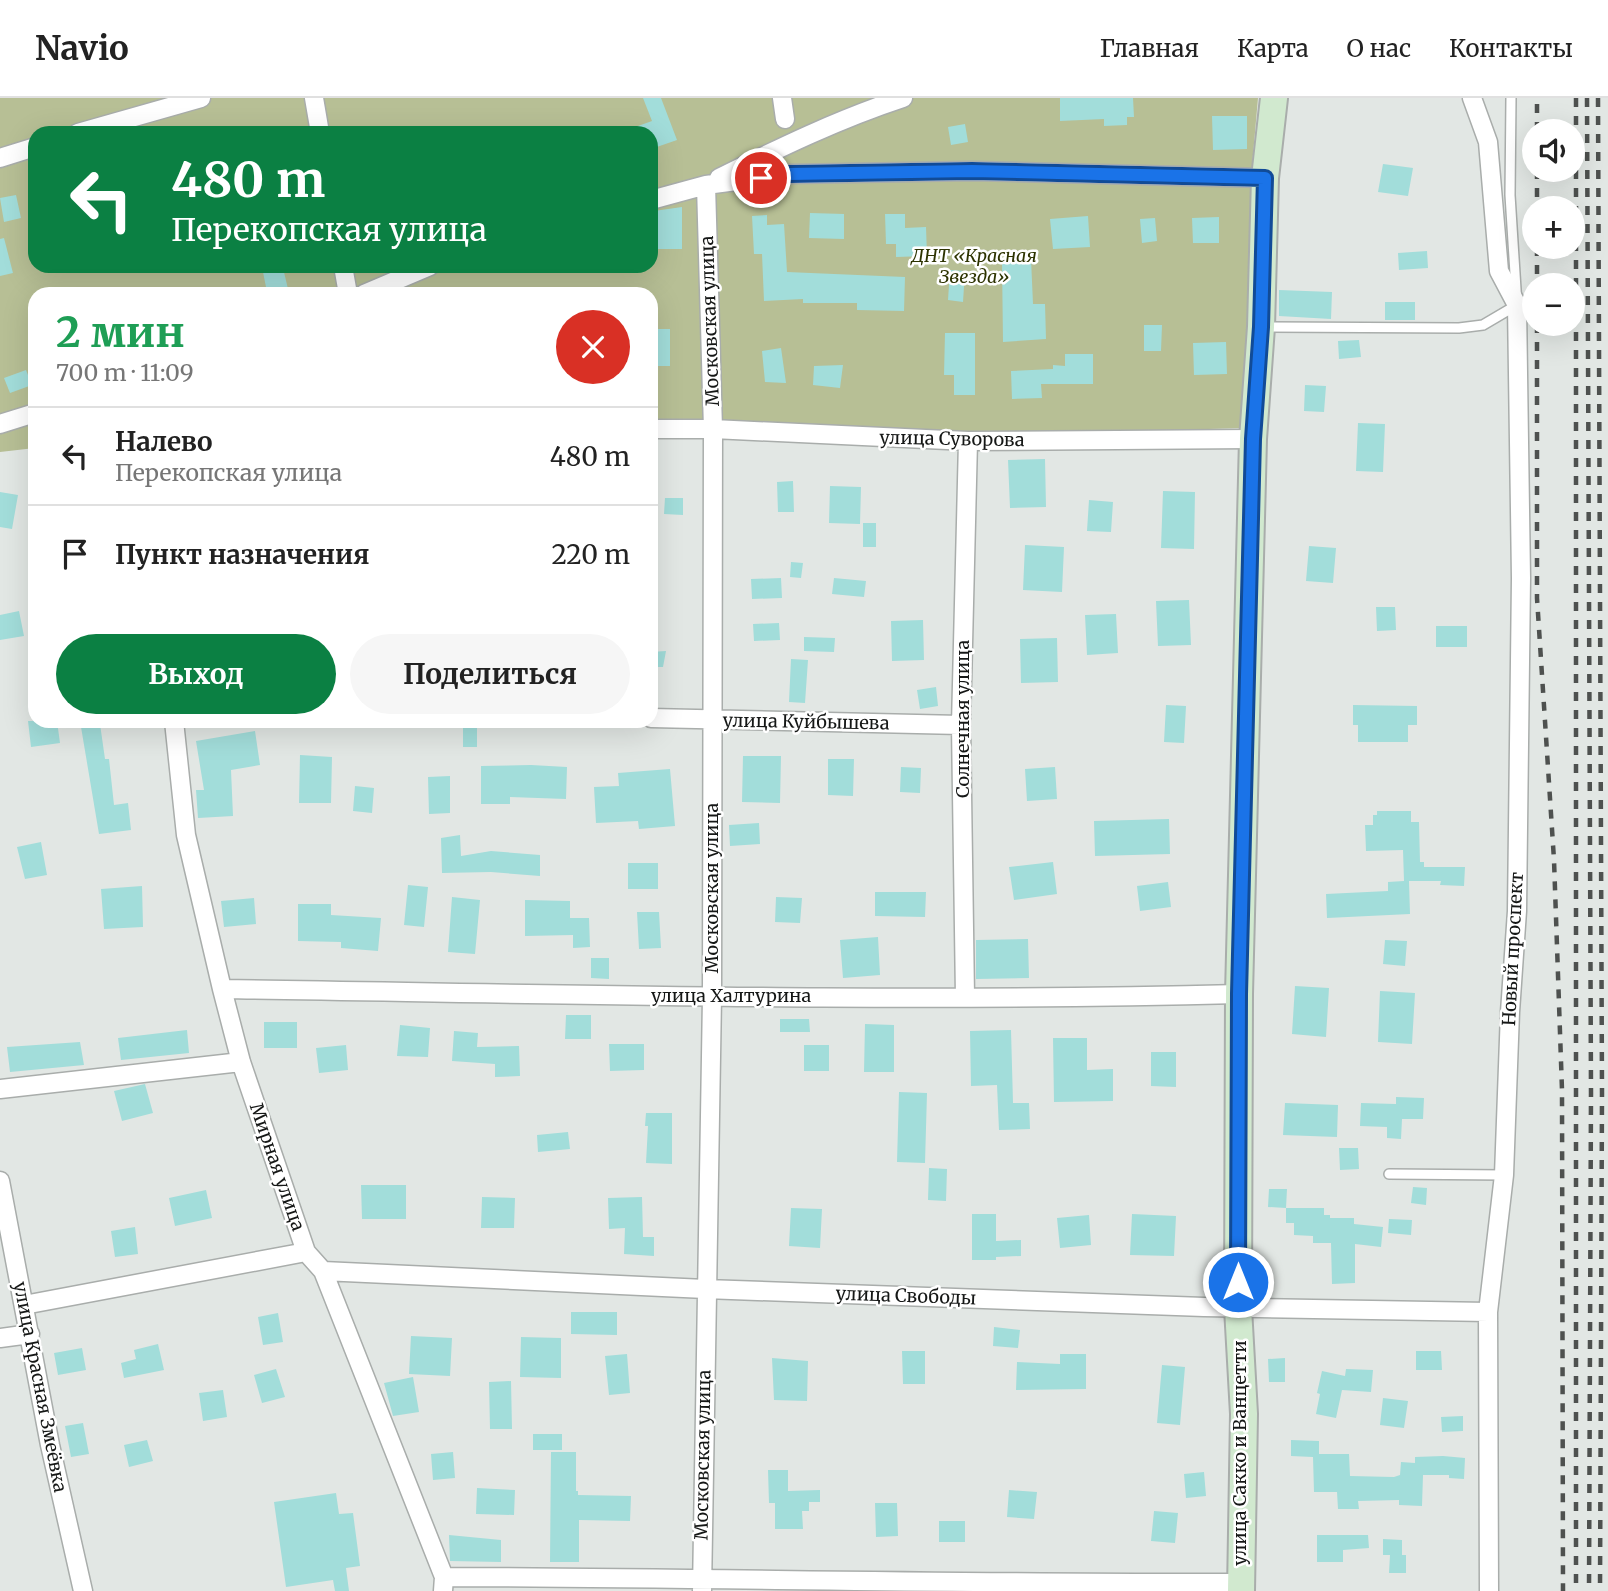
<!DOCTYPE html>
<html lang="ru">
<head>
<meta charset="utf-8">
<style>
  :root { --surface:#fff; --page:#f6f6f6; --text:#222; --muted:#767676; --line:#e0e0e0; --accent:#0b8043 }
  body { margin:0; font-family:Merriweather,serif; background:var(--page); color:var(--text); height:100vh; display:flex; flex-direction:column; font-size:26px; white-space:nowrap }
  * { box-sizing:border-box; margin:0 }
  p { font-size:23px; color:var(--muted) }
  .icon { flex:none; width:38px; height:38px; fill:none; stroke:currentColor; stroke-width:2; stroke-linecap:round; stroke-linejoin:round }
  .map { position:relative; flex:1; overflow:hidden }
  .details { position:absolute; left:28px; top:189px; width:630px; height:441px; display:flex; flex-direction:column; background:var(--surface); border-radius:21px; box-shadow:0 7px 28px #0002 }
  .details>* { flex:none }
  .guide { position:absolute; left:28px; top:28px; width:630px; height:147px; border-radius:21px; box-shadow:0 7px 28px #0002; background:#0b8043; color:#fff; overflow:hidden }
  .controls { position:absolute; left:1522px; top:21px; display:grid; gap:14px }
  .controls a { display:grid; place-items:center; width:63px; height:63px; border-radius:50%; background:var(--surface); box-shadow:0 7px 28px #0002; font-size:35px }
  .pin { position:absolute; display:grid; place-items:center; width:60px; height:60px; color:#fff; margin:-30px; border:4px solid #fff; border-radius:50%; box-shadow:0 2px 7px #0007 }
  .me { position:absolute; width:77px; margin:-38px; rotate:0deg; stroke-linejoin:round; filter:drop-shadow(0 0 5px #0008) }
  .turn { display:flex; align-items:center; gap:24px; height:147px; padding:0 28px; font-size:32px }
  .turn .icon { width:91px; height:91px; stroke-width:2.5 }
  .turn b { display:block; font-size:49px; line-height:60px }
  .round { display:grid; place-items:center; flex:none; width:74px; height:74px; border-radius:37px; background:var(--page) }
  .head { display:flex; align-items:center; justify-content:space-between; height:119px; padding:0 28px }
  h1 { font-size:42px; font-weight:700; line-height:52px; color:#1e9e55 }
  .button { display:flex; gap:14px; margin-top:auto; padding:14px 28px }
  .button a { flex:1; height:80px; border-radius:42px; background:var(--accent); color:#fff; font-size:28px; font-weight:700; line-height:80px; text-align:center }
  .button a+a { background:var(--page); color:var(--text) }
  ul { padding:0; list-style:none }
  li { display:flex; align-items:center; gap:21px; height:98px; padding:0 28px; border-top:2px solid var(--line) }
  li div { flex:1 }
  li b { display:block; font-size:26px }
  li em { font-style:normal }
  header { display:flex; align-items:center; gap:42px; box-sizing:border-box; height:98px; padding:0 35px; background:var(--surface); border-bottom:2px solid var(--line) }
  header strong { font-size:33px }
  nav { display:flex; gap:38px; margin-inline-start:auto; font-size:24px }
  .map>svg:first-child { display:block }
</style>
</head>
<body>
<header>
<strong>Navio</strong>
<nav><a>Главная</a><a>Карта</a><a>О нас</a><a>Контакты</a></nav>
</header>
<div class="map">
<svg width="1608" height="1493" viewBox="0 0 1608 1493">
  <rect width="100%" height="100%" fill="#e2e7e4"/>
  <!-- green -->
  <path fill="#b7bf95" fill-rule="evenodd" d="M0 0H1258L1252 68V228L1244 330 967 338 725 322 651 321V196H35V350L0 354ZM35 35H651V168H35Z"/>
  <!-- building -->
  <path fill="#a2ddda" d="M643 0H661L677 42 651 51V35H625L624 33 652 23Z
    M1060 0H1133L1134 19H1127V27L1104 28V21L1060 23Z
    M1212 18H1247V51L1213 52Z
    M965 26 968 44 951 47 948 29Z
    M1383 66 1413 70 1408 98 1378 94Z
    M16 97 21 120 4 124 0 100Z
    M682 109V151H656L654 113Z
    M810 115 844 116V141L809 140Z
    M885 116H905V130L926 129 927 158 896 159V146H886Z
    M767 117V127L784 126 787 174 905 179 904 213 857 212V205H803V201L764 203 762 156H754L752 118Z
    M1088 118 1090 149 1053 151 1050 121Z
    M1219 119V145H1193L1192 120Z
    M1155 120 1157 143 1142 145 1140 121Z
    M4 140 13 175 0 178V141Z
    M1427 153 1428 170 1399 172 1398 155Z
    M1031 161 1033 206H1045L1046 241 1003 244 1002 163Z
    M283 170 288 191 267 194 263 174Z
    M950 172 965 173 963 204 948 202Z
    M1279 192 1332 194 1331 221 1279 218Z
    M1385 204H1415V222H1385Z
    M1144 227H1162L1161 253H1144Z
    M651 231H670V268H651Z
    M945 235H975V297H954V277H944Z
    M1359 242 1361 259 1339 261 1338 243Z
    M1226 244 1227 276 1194 277 1193 245Z
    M781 250 786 285 765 284 762 253Z
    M1065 256H1093V286H1041L1042 300 1012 301 1011 273 1053 271V267L1065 268Z
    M843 267 840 290 813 287 814 268Z
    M26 272 32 287 10 295 4 280Z
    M1305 287 1326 288 1324 314 1304 313Z
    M1358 325 1385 326 1383 374 1356 373Z
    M1045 361 1046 409 1010 410 1008 362Z
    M793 383 794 414H778L777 384Z
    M830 388 861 389 860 426 829 425Z
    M1163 393 1195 394 1194 451 1161 450Z
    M0 394 18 397 12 431 0 429Z
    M665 400H683V417L664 416Z
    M1089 402 1113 404 1111 434 1087 433Z
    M863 425H876V449H863Z
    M1025 447 1064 449 1062 494 1023 492Z
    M1309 448 1336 450 1333 485 1306 483Z
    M791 464 803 465 801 480 790 479Z
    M781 480 782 500 752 501 751 481Z
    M834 480 866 483 864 499 832 496Z
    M1189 502 1191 547 1158 548 1156 503Z
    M1376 509H1395L1396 532 1377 533Z
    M19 513 24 538 0 542V517Z
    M1116 516 1118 555 1087 557 1085 517Z
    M923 522 924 562 892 563 891 523Z
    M779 525 780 542 754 543 753 526Z
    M1436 528H1467V549H1436Z
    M804 539 835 540 834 554 804 553Z
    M1057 540 1058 584 1021 585 1020 541Z
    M666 553 663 569H651V554Z
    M791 561 808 562 805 605 789 604Z
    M936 589 938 608 920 611 917 592Z
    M1166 607 1186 608 1184 645 1164 644Z
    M1353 607 1417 608V627H1408V644H1358V627H1353Z
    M28 623H57L60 645 31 649Z
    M100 626 105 661H109L114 707 128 705 131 732 99 736 81 629Z
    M463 628H477V649H463Z
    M255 633 260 667 231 672 233 718 198 720 196 692H204L196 643Z
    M300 657 332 659 331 705H299Z
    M743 658H781L780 705 742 704Z
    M828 661H854L853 698 828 697Z
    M531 667 567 669 566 701 510 699V706H481V668Z
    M901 669 921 670 920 695 900 694Z
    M1055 669 1057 701 1027 703 1025 671Z
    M670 671 675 728 639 731 638 723 596 725 594 689 619 688 618 675Z
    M450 678V715L429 716 428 679Z
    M355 688 374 690 372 715 353 713Z
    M1377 713H1411V724H1419L1420 764H1424V769H1465L1464 788 1440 787 1441 783H1409L1410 816 1327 820 1326 796 1388 793V784L1404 783 1403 752 1366 753 1365 727H1373V717H1377Z
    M1169 721 1170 756 1095 758 1094 723Z
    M759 725 760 746 730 748 729 727Z
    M460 737 461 758 491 753 540 757V778L491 774 442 775 441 740Z
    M41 744 47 777 25 781 17 749Z
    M1053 764 1057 796 1014 802 1009 769Z
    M628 765H658V791H628Z
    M1168 784 1171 809 1140 813 1137 788Z
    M408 787 428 789 424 829 404 827Z
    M142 788 143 829 104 831 101 791Z
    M875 794H926L925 819 875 818Z
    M452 799 480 802 475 856 448 854Z
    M776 799 802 800 800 825 775 824Z
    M254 800 256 826 224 829 221 803Z
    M525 802 570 803V820H589L590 849 573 850V837L525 838Z
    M298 806H331V817L381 820 378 853 341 850V844L298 843Z
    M637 814H659L661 850 639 851Z
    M878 839 880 877 843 880 840 842Z
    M1028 841 1029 880 976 881V842Z
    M1385 842 1407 843 1405 868 1383 866Z
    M591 860H609V881L591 880Z
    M1295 888 1329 890 1326 939 1292 936Z
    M1380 893 1415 895 1412 946 1378 944Z
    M566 917H591V941H565Z
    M780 921H809L810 934H780Z
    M264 924H297V950H264Z
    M865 926 894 927V974H864Z
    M400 927 430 930 428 959 397 958Z
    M187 932 189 955 121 962 118 940Z
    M1011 932 1013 1005H1029L1030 1031 999 1032 997 987 971 988 970 933Z
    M454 933 478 935 477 949 519 948 520 978 495 979V966L452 963Z
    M1053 940H1087V972L1113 971V1003L1054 1004Z
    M80 944 84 967 10 974 7 949Z
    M609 946H644V972L610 973Z
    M346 947 348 972 319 975 316 950Z
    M804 947H829V973H804Z
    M1151 954H1176V989L1151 988Z
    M145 986 153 1015 122 1023 114 993Z
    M899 994 927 995 925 1065 897 1064Z
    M1396 999 1424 1000 1423 1021H1402L1401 1041 1387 1040V1029L1360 1028 1361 1005 1396 1006Z
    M1285 1005 1338 1007 1337 1039 1283 1037Z
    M646 1015H672V1066L646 1065 648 1028H645Z
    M568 1034 570 1051 538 1054 537 1037Z
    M1339 1050H1358L1359 1071 1340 1072Z
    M929 1070 947 1071 946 1103 928 1102Z
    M361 1087H406V1121H362Z
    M1413 1089 1427 1090 1426 1107 1411 1105Z
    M1269 1091H1287L1286 1110 1268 1109Z
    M206 1092 212 1120 175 1128 169 1100Z
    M482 1099 515 1100 514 1130H481Z
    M642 1099 643 1139H654V1158L624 1156 625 1130 609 1131 608 1100Z
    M791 1110 822 1111 820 1150 789 1148Z
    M1286 1110H1324V1117H1330V1120H1354V1126L1383 1129 1381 1149 1355 1146V1185L1332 1186 1331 1145H1313V1138L1294 1137V1125H1286Z
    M972 1116H996V1143L1021 1142V1158L996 1159V1162H972Z
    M1132 1116 1176 1118 1174 1158 1130 1157Z
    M1089 1117 1091 1147 1060 1150 1057 1120Z
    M1389 1121 1412 1122 1411 1137 1388 1135Z
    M135 1129 138 1156 115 1159 111 1133Z
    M571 1214H617V1237L571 1236Z
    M278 1215 283 1244 263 1247 258 1219Z
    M994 1229 1020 1232 1018 1250 993 1248Z
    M411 1238 452 1240 450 1278 409 1276Z
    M521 1239 561 1240V1280L520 1279Z
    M158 1246 164 1272 124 1280 121 1265 136 1261 134 1252Z
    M82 1250 86 1272 58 1277 54 1255Z
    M902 1253H925V1286H903Z
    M1416 1253H1441L1442 1272H1416Z
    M627 1256 630 1295 609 1297 605 1258Z
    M1060 1256H1086V1291L1016 1292 1017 1264 1060 1266Z
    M772 1260 808 1263 807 1303 774 1302Z
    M1285 1260V1284H1269L1268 1261Z
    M1162 1267 1185 1269 1180 1327 1157 1325Z
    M276 1271 285 1299 262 1305 254 1277Z
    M1346 1271 1373 1272 1371 1294 1342 1292 1336 1320 1316 1316 1320 1296 1317 1295 1322 1273 1345 1278Z
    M413 1279 419 1314 393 1318 384 1285Z
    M511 1283 512 1331H490L489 1284Z
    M223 1292 227 1319 203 1323 199 1295Z
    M1383 1300 1408 1303 1404 1330 1380 1327Z
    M1463 1318V1333L1442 1334 1441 1319Z
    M83 1325 89 1356 71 1359 65 1328Z
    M533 1336H562V1352H533Z
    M147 1342 153 1363 129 1369 124 1347Z
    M1291 1342 1319 1343V1356H1349L1350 1378 1394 1379 1400 1377 1401 1364 1415 1365V1359L1443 1358 1465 1360 1464 1381 1449 1380V1377H1423L1422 1408 1399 1407V1402L1358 1403 1359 1411H1338L1337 1394H1314L1313 1359 1291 1358Z
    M453 1354 455 1380 433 1382 431 1356Z
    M551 1354H576V1393H578V1397L631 1398 630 1423 579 1422V1464H550Z
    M768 1372H788V1393L820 1392V1404H809V1413H802L803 1431H775V1405H769Z
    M1204 1374 1206 1398 1186 1400 1184 1376Z
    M477 1390 515 1392 514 1417 476 1416Z
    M1009 1392 1037 1394 1034 1421 1007 1419Z
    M336 1395 339 1416 353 1415 360 1468 346 1470 349 1493H335L333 1482 286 1489 274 1404Z
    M875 1405H897L898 1438 876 1439Z
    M1154 1413 1178 1415 1175 1445 1151 1443Z
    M939 1423H965V1444H939Z
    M449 1437 501 1442V1464L450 1463Z
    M1317 1437H1368L1369 1450 1343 1452V1464H1317Z
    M1383 1441 1402 1442V1457H1406V1475H1389L1390 1457H1383Z"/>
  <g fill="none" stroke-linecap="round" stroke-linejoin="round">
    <!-- service casing -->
    <g stroke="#a9adab" stroke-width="12">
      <path id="service" d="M1263 229 1459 230 1483 227 1517 207 1510 97 1511 0
        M1389 1076 1504 1077"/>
    </g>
    <!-- minor casing -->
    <g stroke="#a9adab" stroke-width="21">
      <path id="minor" d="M314 0 320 35
        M782 0 785 21
        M1472 0 1488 44 1499 173 1517 207 1521 480 1517 813 1510 914 1504 1077 1488 1214 1489 1493
        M78 35 201 0
        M0 60 35 49
        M719 80C779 50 839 21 903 0
        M651 102 706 87 789 76 972 73 1265 80
        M343 168 348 196
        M364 196 430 168
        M0 326 35 315
        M651 331H713L968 343 1253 341
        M651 620 961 627
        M174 623 186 737 222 891 241 964 306 1154 323 1173 444 1479 443 1493
        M222 891C561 896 900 905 1239 896
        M965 899 961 627 968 343
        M0 991 241 964
        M0 1083 50 1347 83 1493
        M323 1173 705 1191 1204 1209 1488 1214
        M24 1207 306 1154
        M0 1240 30 1236
        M444 1479C710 1480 975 1486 1241 1485
        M702 1493 712 899 713 331 706 87"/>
    </g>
    <!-- secondary casing -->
    <g stroke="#a9adab" stroke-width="30">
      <path id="secondary" d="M1241 1493 1244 1316 1238 1210 1239 896 1253 341 1261 229 1265 80 1274 0"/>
    </g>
    <!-- service -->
    <use href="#service" stroke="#fff" stroke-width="9"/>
    <!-- minor -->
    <use href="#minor" stroke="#fff" stroke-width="18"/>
    <!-- secondary -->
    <use href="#secondary" stroke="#d1e9cf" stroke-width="26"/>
    <!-- rail -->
    <path stroke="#4e514f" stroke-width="4.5" stroke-dasharray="9 9" stroke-linecap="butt" d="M1576 0V1493
      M1587 0 1591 995 1589 1493
      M1598 0 1602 995 1600 1493
      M1537 33V0
      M1537 72V110
      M1537 149V187
      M1537 226V500L1554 762 1562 992 1563 1493"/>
  </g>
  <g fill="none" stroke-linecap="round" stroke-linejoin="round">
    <!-- route casing -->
    <g stroke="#114b97" stroke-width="18">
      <path id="route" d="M761 80 789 76 972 73 1265 80 1261 229 1253 341 1239 896 1238 1184"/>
    </g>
    <!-- route -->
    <use href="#route" stroke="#1a73e8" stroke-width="12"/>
  </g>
  <g text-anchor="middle" stroke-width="5" stroke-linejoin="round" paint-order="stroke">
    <!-- park labels -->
    <g font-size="18" font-style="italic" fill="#2d3300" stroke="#fff">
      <text x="974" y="164">ДНТ «Красная<tspan x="974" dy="21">Звезда»</tspan></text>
    </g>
    <!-- street labels -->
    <g font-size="18" fill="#151716" stroke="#fff">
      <text transform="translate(710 223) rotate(-92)" y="6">Московская улица</text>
      <text transform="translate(952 341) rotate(1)" y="6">улица Суворова</text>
      <text transform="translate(963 621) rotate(-90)" y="6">Солнечная улица</text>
      <text transform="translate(806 624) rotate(1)" y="6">улица Куйбышева</text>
      <text transform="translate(712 790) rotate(-90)" y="6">Московская улица</text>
      <text transform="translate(1513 851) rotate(-87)" y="6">Новый проспект</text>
      <text x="731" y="904">улица Халтурина</text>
      <text transform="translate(277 1069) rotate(71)" y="6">Мирная улица</text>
      <text transform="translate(906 1198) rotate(2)" y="6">улица Свободы</text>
      <text transform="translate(40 1289) rotate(79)" y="6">улица Красная Змеёвка</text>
      <text transform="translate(1240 1355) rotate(-90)" y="6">улица Сакко и Ванцетти</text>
      <text transform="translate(703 1357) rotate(-89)" y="6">Московская улица</text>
    </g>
  </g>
</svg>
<div class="controls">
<a><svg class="icon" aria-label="sound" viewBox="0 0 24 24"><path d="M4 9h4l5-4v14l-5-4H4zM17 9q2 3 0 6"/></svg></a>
<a>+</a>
<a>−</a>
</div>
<div class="pin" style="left:761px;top:80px;background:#d93025"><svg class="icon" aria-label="arrive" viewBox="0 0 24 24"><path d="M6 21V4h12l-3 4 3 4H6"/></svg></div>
<svg class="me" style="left:1238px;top:1184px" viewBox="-20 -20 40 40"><circle r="17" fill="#1a73e8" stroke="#fff" stroke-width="3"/><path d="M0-11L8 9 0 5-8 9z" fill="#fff"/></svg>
<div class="guide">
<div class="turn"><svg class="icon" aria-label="left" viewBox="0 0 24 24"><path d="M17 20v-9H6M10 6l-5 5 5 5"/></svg><div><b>480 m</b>Перекопская улица</div></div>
</div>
<section class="details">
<div class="head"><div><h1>2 мин</h1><p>700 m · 11:09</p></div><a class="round" style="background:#d93025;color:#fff"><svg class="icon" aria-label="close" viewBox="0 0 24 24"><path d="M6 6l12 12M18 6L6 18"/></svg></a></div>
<ul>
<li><svg class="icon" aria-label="left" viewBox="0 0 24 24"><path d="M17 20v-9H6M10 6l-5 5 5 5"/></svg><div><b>Налево</b><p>Перекопская улица</p></div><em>480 m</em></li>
<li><svg class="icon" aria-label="arrive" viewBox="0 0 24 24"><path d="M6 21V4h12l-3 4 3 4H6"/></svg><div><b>Пункт назначения</b></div><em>220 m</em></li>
</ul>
<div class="button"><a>Выход</a><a>Поделиться</a></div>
</section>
</div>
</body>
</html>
